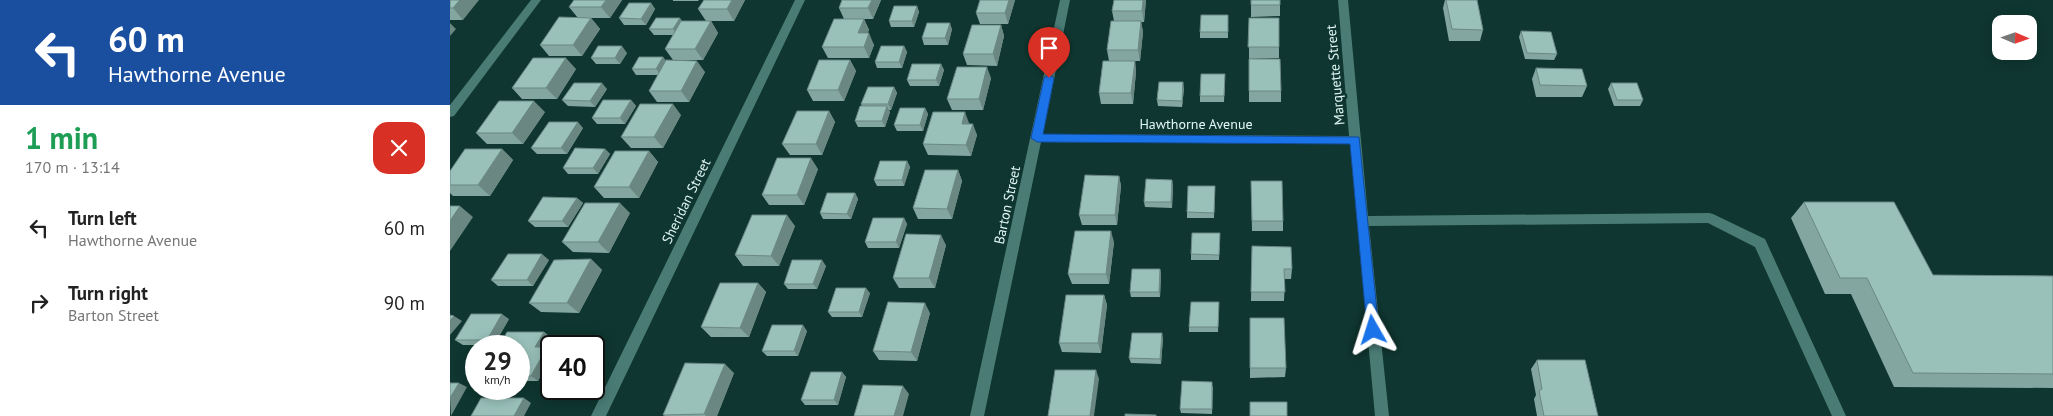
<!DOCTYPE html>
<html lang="en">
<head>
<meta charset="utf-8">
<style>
  :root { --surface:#fff; --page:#f2f2f2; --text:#222; --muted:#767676 }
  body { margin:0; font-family:"PT Sans",sans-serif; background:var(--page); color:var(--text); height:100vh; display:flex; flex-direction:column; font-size:19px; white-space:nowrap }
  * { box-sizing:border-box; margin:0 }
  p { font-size:16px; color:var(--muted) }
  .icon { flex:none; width:28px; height:28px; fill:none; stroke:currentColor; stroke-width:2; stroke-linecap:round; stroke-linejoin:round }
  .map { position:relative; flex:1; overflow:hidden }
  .details { display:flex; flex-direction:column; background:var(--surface); width:450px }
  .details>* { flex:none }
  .banner { background:#1a4fa0; color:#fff; overflow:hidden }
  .needle { width:32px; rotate:92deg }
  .tools { position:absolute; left:1542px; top:15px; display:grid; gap:10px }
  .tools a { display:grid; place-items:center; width:45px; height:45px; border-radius:10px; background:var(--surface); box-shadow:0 2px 12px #0003; font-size:25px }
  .speed { position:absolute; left:15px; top:335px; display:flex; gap:10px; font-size:25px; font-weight:700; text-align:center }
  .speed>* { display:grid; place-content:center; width:65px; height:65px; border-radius:50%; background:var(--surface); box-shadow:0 2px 12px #0003; line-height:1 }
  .speed small { font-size:12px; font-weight:400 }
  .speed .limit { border:2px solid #111; border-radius:8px; background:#fff; color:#111 }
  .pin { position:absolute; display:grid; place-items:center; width:42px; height:42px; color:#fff; margin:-51px -21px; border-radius:50% 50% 50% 0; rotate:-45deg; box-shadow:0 0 5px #0007 }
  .pin .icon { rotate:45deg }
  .me { position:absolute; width:55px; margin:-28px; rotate:354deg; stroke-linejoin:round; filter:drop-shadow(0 0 4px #0008) }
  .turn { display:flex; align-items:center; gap:18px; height:105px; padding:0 25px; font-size:22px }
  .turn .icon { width:65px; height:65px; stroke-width:2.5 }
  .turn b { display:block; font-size:35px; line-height:42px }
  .round { display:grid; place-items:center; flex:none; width:52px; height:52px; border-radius:15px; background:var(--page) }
  .head { display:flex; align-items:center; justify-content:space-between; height:85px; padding:0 25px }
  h1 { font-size:30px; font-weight:700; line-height:38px; color:#1e9e55 }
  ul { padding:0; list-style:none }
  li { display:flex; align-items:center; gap:15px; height:75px; padding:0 25px }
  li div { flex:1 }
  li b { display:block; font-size:19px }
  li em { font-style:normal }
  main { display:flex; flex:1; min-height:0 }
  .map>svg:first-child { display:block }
</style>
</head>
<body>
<main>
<section class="details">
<div class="banner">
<div class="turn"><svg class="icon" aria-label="left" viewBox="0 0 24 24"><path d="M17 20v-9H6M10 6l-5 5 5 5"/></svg><div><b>60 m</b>Hawthorne Avenue</div></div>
</div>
<div class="head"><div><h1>1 min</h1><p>170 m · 13:14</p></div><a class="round" style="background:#d93025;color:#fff"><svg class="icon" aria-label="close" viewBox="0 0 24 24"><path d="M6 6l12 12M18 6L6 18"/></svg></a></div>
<ul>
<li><svg class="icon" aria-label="left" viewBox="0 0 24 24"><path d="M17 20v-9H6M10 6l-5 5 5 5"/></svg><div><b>Turn left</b><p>Hawthorne Avenue</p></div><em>60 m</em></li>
<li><svg class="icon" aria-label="right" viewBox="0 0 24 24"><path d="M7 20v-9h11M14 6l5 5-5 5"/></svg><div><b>Turn right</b><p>Barton Street</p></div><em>90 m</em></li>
</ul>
</section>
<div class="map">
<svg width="1603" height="416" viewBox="0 0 1603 416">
  <rect width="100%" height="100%" fill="#0f3630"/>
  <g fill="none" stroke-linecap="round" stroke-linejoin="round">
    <!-- minor -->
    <path fill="#4a7c75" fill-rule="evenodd" d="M81 0H91L4 116 0 117V105Z
      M345 0H355L156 416H141Z
      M610 0H620L593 134 899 136 888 0H898L918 216 1259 213 1263 214 1315 239 1396 416H1382L1305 247 1258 223 919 226 939 416H925L900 144 591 142 534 416H520Z"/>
  </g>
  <!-- wall -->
  <path fill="#84a6a0" d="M0 0 13 20H0Z
    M124 0H172L160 18H141L150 29 132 56H99L90 45 128 18 119 7Z
    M223 0H249L248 1H223Z
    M254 0H295L284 21H256L248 9Z
    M392 0H431L423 19H414L419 30 417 33 424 45 419 58H378L372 47 394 19 389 8Z
    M565 0 558 24H530L526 13Z
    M696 0 694 22H691L693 32 690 61H685L686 72 683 104H651L649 93 659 61 657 50 664 21 662 11Z
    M801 0H830V16L801 17Z
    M995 0H1027L1033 30 1030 41H999L993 8Z
    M201 3 205 9 196 25H174L169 18Z
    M467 6 469 12 464 27H441L439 21Z
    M778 15V38H750V32Z
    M799 18 829 47V58L799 59Z
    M232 21H261L268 33 253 60H223L215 49 223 35H204L199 29Z
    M551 25 554 36 547 66 517 65 513 54Z
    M502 29 498 45H474L472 38Z
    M1071 31 1107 54 1104 60 1075 59 1069 37Z
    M454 46 457 52 452 68H427L425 62Z
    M177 53 170 64H146L141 58Z
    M213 57 216 61 255 72 239 102H207L199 91 208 75H186L182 69Z
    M799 59 831 91V102H799Z
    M400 60 406 71 394 101H363L357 90Z
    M491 64 494 70 489 86H460L457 80Z
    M1086 68 1137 86 1132 97H1086L1082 79Z
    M126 69 107 99H72L62 88Z
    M541 78 533 110H502L497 99Z
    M775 80 774 102H750V96Z
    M1161 83 1193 100 1190 106H1164L1158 89Z
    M444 87 447 93 441 110H439L440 112 435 127H408L405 121 412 106 411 104Z
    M734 88 732 107 708 106 707 100Z
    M157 89 145 107 118 106 112 100Z
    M181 100 186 106 175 124H147L142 118Z
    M475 108 478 114 473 131H447L444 125Z
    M379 111 385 122 372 155H340L332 144Z
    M95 112 73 144H37L26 133Z
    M231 115 213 148H181L171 137Z
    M519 123 527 135 521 156 478 155 473 144Z
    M133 128 117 154H87L81 148Z
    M52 149 63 160 40 196H3L0 193V171Z
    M155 149 160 154 148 174H118L113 168Z
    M199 151 208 162 189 198H154L144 187Z
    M457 161 460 167 454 186H427L424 180Z
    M368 169 354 205H319L312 195Z
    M508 170 512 181 502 219H468L463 208Z
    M669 176 671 186 667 225H632L629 215Z
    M801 181 833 221V231H802Z
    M723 185 722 208 695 207 694 202Z
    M765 186 764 218H737V212Z
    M405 193 408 199 401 219H373L370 213Z
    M127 198 133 203 118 227H85L78 221Z
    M1354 202 1483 275 1603 276V388L1444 387 1401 294H1375L1341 218Z
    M180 213 159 253 123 252 112 242Z
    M454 218 457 224 449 248H418L415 242Z
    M345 226 329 266H293L285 255Z
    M770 239 769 260H741V254Z
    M664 242 659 284H622L618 274Z
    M496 245 485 288H449L443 278Z
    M802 246 842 269 841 279H835L834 301H801Z
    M141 259 152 270 129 313 91 312 79 303Z
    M99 260 83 286H48L41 280Z
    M376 266 367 289H338L334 284Z
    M710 269 711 274 710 297H681L680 292Z
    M308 283 316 292 299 337H261L251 327Z
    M420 293 412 317H382L378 312Z
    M654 295 657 305 651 353 612 352 609 343Z
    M769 308 768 332H739V327Z
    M480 313 467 361 429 360 423 351Z
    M800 318 836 368 835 377 800 378Z
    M59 319 44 345H13L5 340Z
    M357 331 348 356H317L312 351Z
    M94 332 100 337 95 347 101 350V356L88 381H69V346Z
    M713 338 711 364 681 363 679 358Z
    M1087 360 1148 416H1087L1084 399 1086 395 1081 369Z
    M392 372 396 377 388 405H355L351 400Z
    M284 373 267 416H215L213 415Z
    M763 386 762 414 731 413 730 409Z"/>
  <!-- shaded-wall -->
  <path fill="#6b8782" d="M10 0H29L13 20 3 8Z
    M156 0H172L160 18 151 7Z
    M282 0H295L284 21 277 9Z
    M422 0H431L423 19 418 8Z
    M559 0H565L558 24 555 13Z
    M693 0H696L694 22 692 11Z
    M201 3 205 9 196 25 191 19Z
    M467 6 469 12 464 27 462 21Z
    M141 18 150 29 132 56 123 45Z
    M230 18 234 24 227 35 223 29Z
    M414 19 419 30 413 45 408 33Z
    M261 21 268 33 253 60 245 49Z
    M691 21 693 32 690 61 688 50Z
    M0 23 6 29 0 36Z
    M500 23 502 29 498 45 495 38Z
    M551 25 554 36 547 66 543 54Z
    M419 33 424 45 419 58 414 47Z
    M172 46 177 53 170 64 165 58Z
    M454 46 457 52 452 68 449 62Z
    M213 57 218 63 211 75 206 69Z
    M116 58 126 69 107 99 96 88Z
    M400 60 406 71 394 101 388 90Z
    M247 61 255 72 239 102 231 91Z
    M685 61 686 72 683 104 681 93Z
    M491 64 494 70 489 86 486 80Z
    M537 67 541 78 533 110 529 99Z
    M733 82 734 88 732 107V101Z
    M152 83 157 89 145 107 140 101Z
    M444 87 447 93 441 110 438 104Z
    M181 100 186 106 175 124 170 118Z
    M84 101 95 112 73 144 62 133Z
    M223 104 231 115 213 148 204 137Z
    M437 106 440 112 435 127 432 121Z
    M475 108 478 114 473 131 470 125Z
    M379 111 385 122 372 155 366 144Z
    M515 112 519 123 516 135 512 124Z
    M128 122 133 128 117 154 111 148Z
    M523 124 527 135 521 156 516 145Z
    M52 149 63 160 40 196 28 185Z
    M155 149 160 154 148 174 143 168Z
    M199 151 208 162 189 198 179 187Z
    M361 158 368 169 354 205 347 195Z
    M457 161 460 167 454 186 452 180Z
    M508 170 512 181 502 219 497 209Z
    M669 176 671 186 667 225 665 215Z
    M722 180 723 185 722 208 721 202Z
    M405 193 408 199 401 219 397 214Z
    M127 198 133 203 118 227 112 221Z
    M170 203 180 213 159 253 148 242Z
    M10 206 23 217 0 251V221Z
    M337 215 345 226 329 266 321 256Z
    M454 218 457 224 449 248 446 242Z
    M661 231 664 242 659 284 656 274Z
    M491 235 496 245 485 288 479 278Z
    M92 254 99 260 83 286 77 280Z
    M141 259 152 270 129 313 117 303Z
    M372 260 376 266 367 289 363 284Z
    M710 269 711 274 710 297 709 292Z
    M308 283 316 292 299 337 290 328Z
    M416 288 420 293 412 317 409 312Z
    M654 295 657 305 651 353 648 343Z
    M475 303 480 313 467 361 461 352Z
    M52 314 59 319 44 345 37 340Z
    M4 316 12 321 0 335V321Z
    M353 325 357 331 348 356 344 351Z
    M94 332 100 337 92 352 85 347Z
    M712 333 713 338 711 364 710 359Z
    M97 347 101 350V356L88 381 81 376Z
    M275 364 284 373 267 416H256L254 414Z
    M646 370 649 379 644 416H640Z
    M392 372 396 377 388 405 384 400Z
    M9 383 17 387 1 416 0 398Z
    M453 386 459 394 453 416H444Z
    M74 398 81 403 74 416H64Z"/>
  <!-- building -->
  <path fill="#99c1ba" stroke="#6b8782" d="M0 0H10L3 8H0Z
    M124 0H156L151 7H119Z
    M254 0H282L277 9H248Z
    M392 0H422L418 8H389Z
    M530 0H559L555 13H526Z
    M664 0H693L692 11H662Z
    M801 0H830V5H801Z
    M996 0H1027L1033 30 1002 29Z
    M179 3H201L191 19 169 18Z
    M444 6H467L462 21H439Z
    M751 15H778V32H750Z
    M109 17 141 18 123 45H90Z
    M206 18H230L223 29H199Z
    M799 18H829V47H798Z
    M384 19H414L408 33H419L414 47H372Z
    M231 21H261L245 49H215Z
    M661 21H691L688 50H657Z
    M477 23H500L495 38H472Z
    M522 25H551L543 54H513Z
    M1071 31 1101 32 1107 54 1077 53Z
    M148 46H172L165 58H141Z
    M431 46H454L449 62H425Z
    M189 57H213L206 69H182Z
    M83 58H116L96 88H62Z
    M799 59H830L831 91H799Z
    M216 60 247 61 231 91H199Z
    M369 60H400L388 90H357Z
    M653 61H685L681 93H649Z
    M462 64H491L486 80H457Z
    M507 67H537L529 99H497Z
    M1086 68 1132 69 1137 86 1090 85Z
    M751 74H775L774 96H750Z
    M709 82H733L732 101 707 100Z
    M124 83H152L140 101 112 100Z
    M1161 83H1187L1193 100H1167Z
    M418 87H444L438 104H411Z
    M153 100H181L170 118H142Z
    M49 101H84L62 133H26Z
    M190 104H223L204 137H171Z
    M410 106H437L432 121H405Z
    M450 108H475L470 125H444Z
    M347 111H379L366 144H332Z
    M483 112H515L512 124H523L516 145 473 144Z
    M99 122H128L111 148H81Z
    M125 148 155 149 143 168H113Z
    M15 149H52L28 185H0V171Z
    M165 151H199L179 187H144Z
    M327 158H361L347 195H312Z
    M430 161H457L452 180H424Z
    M475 170H508L497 209 463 208Z
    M635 175 669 176 665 215H629Z
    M696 179 722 180 721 202H694Z
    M801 181H832L833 221H802Z
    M738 186H765L764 213 737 212Z
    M377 193H405L397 214 370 213Z
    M93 197 127 198 112 221H78Z
    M1354 202H1444L1483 275 1603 276V374L1463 373 1417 278H1390Z
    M135 203H170L148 242H112Z
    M0 206H10L0 221Z
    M302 215H337L321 256 285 255Z
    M423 218H454L446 242H415Z
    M625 231H661L656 274H618Z
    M742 233H770L769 255 741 254Z
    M456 234 491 235 479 278H443Z
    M802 246 841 247 842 269H834L835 292H801Z
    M58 254H92L77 280H41Z
    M141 259 117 303H79L104 260Z
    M342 260H372L363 284H334Z
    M682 269H710L709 292H680Z
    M270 283H308L290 328 251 327Z
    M386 288H416L409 312H378Z
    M616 295H654L648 343H609Z
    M438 302 475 303 461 352 423 351Z
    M741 302H769L768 327H739Z
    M21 314H52L37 340H5Z
    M0 315 4 316 0 321Z
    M800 318H834L836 368H800Z
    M322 325H353L344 351H312Z
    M57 332H94L85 347H97L81 376H69V346H49Z
    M682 333H712L710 359 679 358Z
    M1087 360H1135L1148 416H1094L1089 391 1092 389Z
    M235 363 275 364 254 414 213 415Z
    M605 370H646L640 416H598Z
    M361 372H392L384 400H351Z
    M732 381 762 382V409H730Z
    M0 383H9L0 398Z
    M413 385 453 386 444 416H404Z
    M31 398H74L64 416H21Z
    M800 402H837V416H800Z
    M675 414 706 415V416H675Z"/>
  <!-- route -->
  <path fill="#1a73e8" stroke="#114b97" d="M599 74 604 78 593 134 909 137 929 330 927 334 923 335 918 334 917 330 900 144 587 142 581 138 594 78Z"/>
  <g text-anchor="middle" stroke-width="5" stroke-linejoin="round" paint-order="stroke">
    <!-- street labels -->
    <g font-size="14" fill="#e2f7f3" stroke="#0f3630">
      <text transform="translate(885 75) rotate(-95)" y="5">Marquette Street</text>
      <text x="746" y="129">Hawthorne Avenue</text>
      <text transform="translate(236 201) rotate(-64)" y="5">Sheridan Street</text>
      <text transform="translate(557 205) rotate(-78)" y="5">Barton Street</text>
    </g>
  </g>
</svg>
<div class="tools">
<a><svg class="needle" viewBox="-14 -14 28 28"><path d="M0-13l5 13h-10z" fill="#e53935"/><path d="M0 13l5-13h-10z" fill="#767676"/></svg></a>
</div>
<div class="speed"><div>29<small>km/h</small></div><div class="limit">40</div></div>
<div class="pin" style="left:599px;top:78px;background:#d93025"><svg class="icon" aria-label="arrive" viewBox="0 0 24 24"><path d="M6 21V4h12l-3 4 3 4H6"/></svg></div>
<svg class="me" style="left:923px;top:330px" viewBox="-20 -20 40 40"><path d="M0-17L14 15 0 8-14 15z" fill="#1a73e8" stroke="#fff" stroke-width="4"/></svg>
</div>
</main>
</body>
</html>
